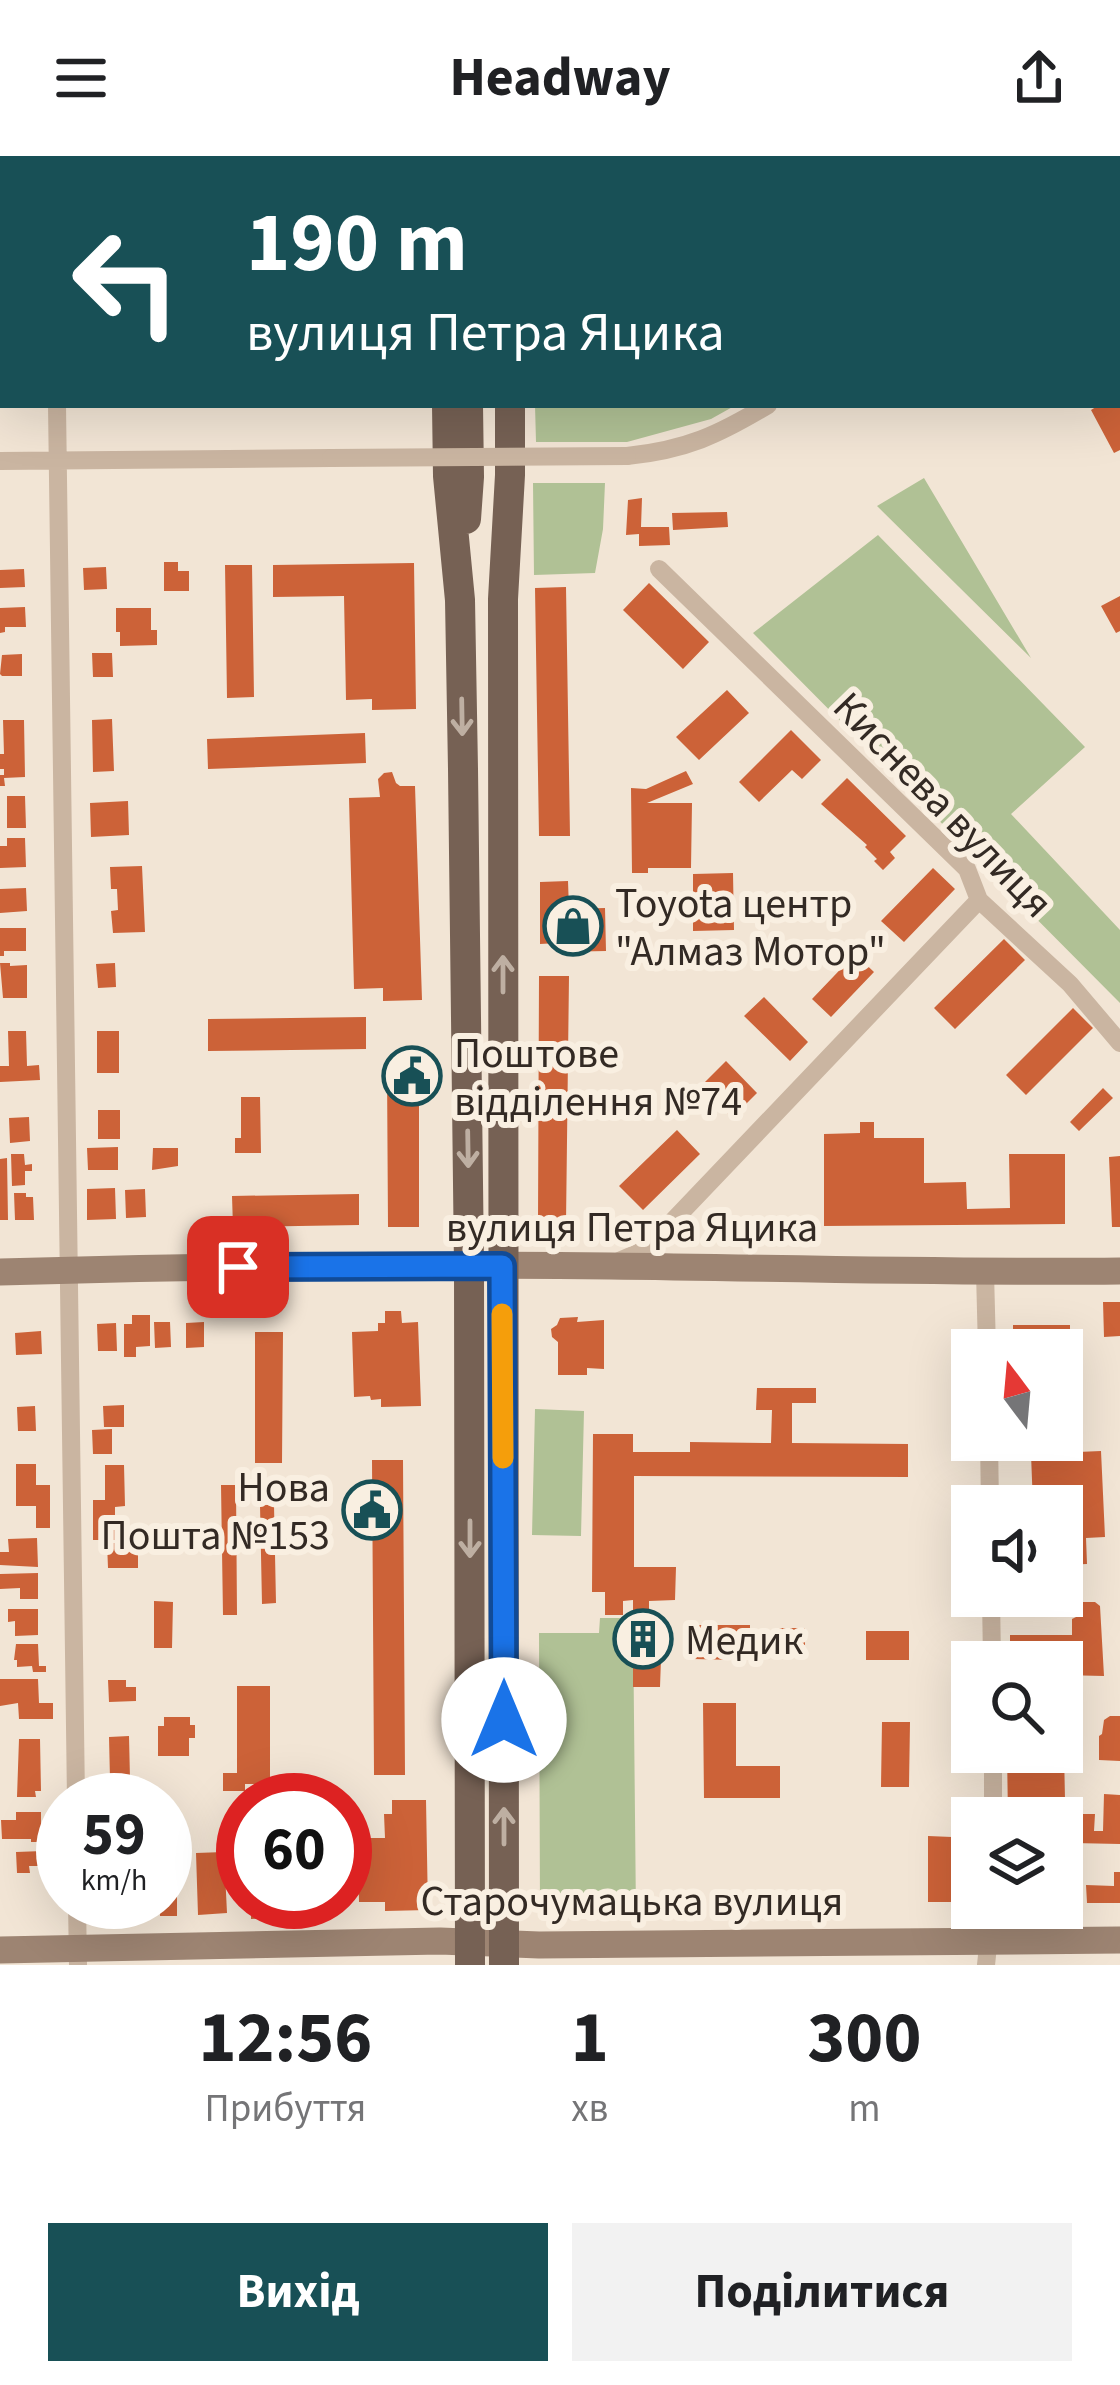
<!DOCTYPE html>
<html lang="uk">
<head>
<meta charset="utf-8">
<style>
  :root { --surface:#fff; --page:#f2f2f2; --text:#202124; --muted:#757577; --accent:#185056 }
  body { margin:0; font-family:"Source Sans 3",sans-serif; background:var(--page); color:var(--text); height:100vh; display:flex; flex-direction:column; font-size:45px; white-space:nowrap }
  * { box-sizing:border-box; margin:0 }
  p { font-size:39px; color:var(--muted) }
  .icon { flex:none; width:66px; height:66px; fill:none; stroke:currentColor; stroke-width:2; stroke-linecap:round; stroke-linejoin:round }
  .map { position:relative; height:1809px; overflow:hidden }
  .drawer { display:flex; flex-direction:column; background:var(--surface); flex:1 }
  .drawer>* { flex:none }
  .hud { position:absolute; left:0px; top:0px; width:1122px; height:252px; box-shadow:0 12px 48px #0002; background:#185056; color:#fff; overflow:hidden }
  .needle { width:78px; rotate:344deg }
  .fabs { position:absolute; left:951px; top:1173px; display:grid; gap:24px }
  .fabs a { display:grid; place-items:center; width:132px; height:132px; border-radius:0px; background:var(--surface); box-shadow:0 12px 48px #0002; font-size:60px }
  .speed { position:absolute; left:36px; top:1617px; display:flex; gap:24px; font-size:60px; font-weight:700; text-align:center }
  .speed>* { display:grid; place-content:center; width:156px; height:156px; border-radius:50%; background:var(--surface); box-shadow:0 12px 48px #0002; line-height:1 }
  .speed small { font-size:30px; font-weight:400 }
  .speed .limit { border:18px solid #d22; background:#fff; color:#111 }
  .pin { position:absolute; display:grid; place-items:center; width:102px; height:102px; color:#fff; margin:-51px; border-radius:24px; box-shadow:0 6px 18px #0006 }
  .me { position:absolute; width:132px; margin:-66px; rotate:0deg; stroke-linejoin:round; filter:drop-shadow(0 0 9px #0008) }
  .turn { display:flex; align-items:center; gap:42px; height:252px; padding:0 48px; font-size:54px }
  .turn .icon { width:156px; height:156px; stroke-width:2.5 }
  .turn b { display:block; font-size:84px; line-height:102px }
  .eta { display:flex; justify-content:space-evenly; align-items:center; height:204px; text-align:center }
  .eta b { font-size:72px; font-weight:700; line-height:84px }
  .cta { display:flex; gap:24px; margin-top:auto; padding:24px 48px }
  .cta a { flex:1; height:138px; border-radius:0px; background:var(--accent); color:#fff; font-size:48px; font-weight:700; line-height:138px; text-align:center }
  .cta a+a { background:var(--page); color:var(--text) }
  header { display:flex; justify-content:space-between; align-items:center; height:156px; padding:0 48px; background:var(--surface); font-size:54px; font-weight:700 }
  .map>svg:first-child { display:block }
</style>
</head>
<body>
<header><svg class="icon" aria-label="menu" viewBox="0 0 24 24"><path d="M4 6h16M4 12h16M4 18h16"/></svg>Headway<svg class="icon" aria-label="share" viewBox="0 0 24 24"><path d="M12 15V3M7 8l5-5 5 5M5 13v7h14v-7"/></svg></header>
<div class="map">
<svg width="1120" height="1809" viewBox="0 0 1120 1809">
  <rect width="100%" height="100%" fill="#f2e5d5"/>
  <!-- green -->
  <path fill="#b0c195" d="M535 249H736L711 263 627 286H536Z
    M924 322 1031 502 877 350Z
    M605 327 603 373 595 417 534 419 533 327Z
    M878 379 1085 591 1011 658 1120 774V847L753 477Z
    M535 1253 584 1255 581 1380 532 1379Z
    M600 1462H633L636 1759 540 1755 539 1477H599Z"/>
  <!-- building -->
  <path fill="#cc6238" d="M1099 249H1120V294L1114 297 1091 254Z
    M642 342 641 371H669L670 389 639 390V378L626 379 628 344Z
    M727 356 728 371 673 374 672 357Z
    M164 406H178V415H189V435H164Z
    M414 407 416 553 372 554V543L346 544 344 440 273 441V409Z
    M225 409H252L254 541 227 542Z
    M106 411 107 433 84 434 83 412Z
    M24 413 25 431 0 432V414Z
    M649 427 709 486 683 513 623 454Z
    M566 431 570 680H539L535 432Z
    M1120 440V475L1116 477 1101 450Z
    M25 451 26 471H5V476L0 477V452Z
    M116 452H151V474H157V489L120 490V476H116Z
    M92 497H112L113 521H93Z
    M22 498V520H2L0 518 2 499Z
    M727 534 749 557 699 604 676 581Z
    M112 563 114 615 93 616 92 564Z
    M3 564H24L25 621 4 622 5 630H0V619H4V613H0V598H4Z
    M791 574 821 604 802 623 792 614 759 646 739 626Z
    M365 577 366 607 208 613 207 583Z
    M686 615 693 628 647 647H692L691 712H648V717H632L631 632 646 633Z
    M392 616 396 627 400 630H415L422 844 383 845V832L354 833 349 642 380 641 378 623 384 617Z
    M847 622 906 680 890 696 895 702 883 714 874 705 877 703 865 691 867 689 821 648Z
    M7 640H25L26 672H7Z
    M128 645 129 679 91 681 90 647Z
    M7 682H25L26 711 0 712V690H7Z
    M142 710 145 776 113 777 111 755 118 754 117 733H111L110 711Z
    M933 712 955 733 904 786 881 765Z
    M733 717 734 774 693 775V718Z
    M568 725 569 753 605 752 606 795 558 796V787L540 788V726Z
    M26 732 27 755 0 757V733Z
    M0 772H26V795H4V800H0Z
    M1004 783 1025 804 955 873 934 852Z
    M855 798 874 816 831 861 812 843Z
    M0 807H10V810L27 809V842H3Z
    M115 807 116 831 98 832 96 808Z
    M539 820H569L566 1067H538Z
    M764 841 808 886 790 905 744 860Z
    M1073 852 1093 872 1026 939 1006 919Z
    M366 861V893L208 895V863Z
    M8 875H26L27 910 39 909 40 924 0 926V910H9Z
    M97 875H119V917H97Z
    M726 905 757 937 732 962 701 930Z
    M387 913H419V1071H388Z
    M1103 932 1113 942 1079 975 1070 966Z
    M241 941H260L261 997H235V982H241Z
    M98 954H120V983H98Z
    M29 961 30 985 10 987 9 962Z
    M860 966H874V982H924V1027L966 1026 967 1053 1010 1052 1009 998H1065V1068L824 1070V978L860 977Z
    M677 974 700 998 643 1054 619 1030Z
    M118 991V1014H88L87 992Z
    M153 992H178V1010L152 1014Z
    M11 998H24L25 1009 32 1008V1015H25V1029L12 1030Z
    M1120 1000V1071H1112L1109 1001Z
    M7 1002 8 1064H0V1003Z
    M115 1032 116 1063 87 1064V1033Z
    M145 1033 146 1061 126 1062 125 1034Z
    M14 1037H26V1041H33L34 1064H15Z
    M359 1038V1069L233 1071 232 1040Z
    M1103 1146H1120V1180L1104 1181Z
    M385 1155H401L402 1167 418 1166 421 1250 381 1251V1243L371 1244 370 1240 354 1241 352 1176 378 1175V1167H385Z
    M132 1159H150V1190L136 1191V1201H124V1168H132Z
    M578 1161 577 1166 604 1164V1213L587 1212V1219H558V1186L552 1181 551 1173 557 1169 560 1162Z
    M154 1166H170L171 1191 155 1192Z
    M204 1166V1191L186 1192V1167Z
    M116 1167 117 1195H98L97 1168Z
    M1013 1169H1070V1200H1062V1194H1013Z
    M41 1175 42 1198 16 1199 15 1177Z
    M255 1176H283L282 1307H255Z
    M757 1232H816V1247H792V1287L908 1288V1321L634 1320V1411H676L675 1444 649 1445V1462H654V1503H661L660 1531H633V1444L623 1445V1459H605V1436H592L593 1278H633V1296H690V1286L771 1287 772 1254H756Z
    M124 1249V1271H104L103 1250Z
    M35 1250 36 1275H18L17 1251Z
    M112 1273V1298H93L92 1274Z
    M1101 1295 1105 1381 1086 1382 1087 1408 1062 1409V1350H1033L1031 1298Z
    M372 1304H403L405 1619H374Z
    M16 1308H36V1329H50V1372H36V1350H16Z
    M105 1309H124L125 1350 115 1351V1370H119L120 1384H93V1344H105Z
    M221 1329H236L237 1459H223Z
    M260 1349H274L276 1447 262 1448Z
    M37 1382 38 1411 0 1409V1396H9L8 1383Z
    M122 1384H134V1393H138V1412H108L107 1387H122Z
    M38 1417V1443H20V1432L0 1433V1418Z
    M154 1445 173 1446 172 1492H154Z
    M1010 1445 1073 1446 1072 1461 1009 1460Z
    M1078 1446H1095L1100 1450 1104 1520 1062 1519V1500H1010V1479H1072V1463L1076 1461Z
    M8 1453H38V1479L15 1480V1465L8 1466Z
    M693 1469H750V1491H736V1504L693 1503Z
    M777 1472H805V1489H777Z
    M866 1475H909V1504H866Z
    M16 1488H38L39 1510H46V1516H33L32 1510 17 1511V1504H14Z
    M0 1523H38L39 1547H53V1563H19L18 1547 0 1550Z
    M108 1524H126V1531H136V1545L109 1546Z
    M237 1530H270V1628H245V1635H223V1617H237Z
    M703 1547H736V1610H780V1642H704Z
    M1062 1547H1082V1565H1062Z
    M1120 1560V1605L1099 1604V1580L1102 1578 1104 1564 1110 1560Z
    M164 1561H190V1569H195V1582H189V1600H158V1570H164Z
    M882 1566H910L909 1631H881Z
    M129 1580 130 1623H110L109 1581Z
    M19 1583H40L41 1635H35L36 1641H17Z
    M1007 1596H1064L1065 1643 1030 1649V1662H1008Z
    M1104 1638 1120 1639V1688L1073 1687V1671H1080V1658H1095L1094 1675H1103Z
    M392 1644H426L428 1754 385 1755V1746H359L358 1682H385L384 1658H392Z
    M16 1656H41V1686H31V1683H2L1 1664H16Z
    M928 1680 952 1681V1746H928Z
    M43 1695V1710H29L30 1717H17L16 1696Z
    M224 1696 227 1757 198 1759 196 1697Z
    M1114 1716H1120V1747H1087L1086 1729 1114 1730Z
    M165 1729H177V1760H160V1746H165Z
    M107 1746H136V1759L108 1760Z
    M251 1746H276L277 1762 251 1763Z
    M1024 1752H1060V1763H1024Z"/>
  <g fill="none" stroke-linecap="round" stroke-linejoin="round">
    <!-- street -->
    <path stroke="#cab5a1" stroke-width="18" d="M54 0V3
      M847 0 848 3
      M57 249 76 1644
      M627 300C686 294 718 279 768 249
      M0 305 331 302
      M659 413 967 713 979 744 1070 828 1120 887
      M619 1105 640 1096 669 1069 979 744
      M985 1116 987 1194
      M989 1284 990 1350
      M991 1440 992 1506
      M993 1662V1596
      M77 1746 78 1809
      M986 1809 992 1752"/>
    <!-- secondary -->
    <path stroke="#9d8472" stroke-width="27" d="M0 1116C203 1110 407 1108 610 1110 780 1112 950 1117 1120 1115
      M0 1794 440 1785 539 1789 1120 1784"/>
    <!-- primary -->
    <path stroke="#766154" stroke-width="30" d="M457 0V3
      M496 0V3
      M447 249 448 320 460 444 463 613 469 1110 470 1809
      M466 363 469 321 468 249
      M504 1809 503 443 510 319V249"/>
    <!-- street-bridge -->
    <path stroke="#cab5a1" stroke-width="18" d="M331 302 627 300"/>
  </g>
  <!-- one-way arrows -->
  <defs><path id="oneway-shaft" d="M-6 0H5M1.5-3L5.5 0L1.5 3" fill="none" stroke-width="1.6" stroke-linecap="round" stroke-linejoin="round" transform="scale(3)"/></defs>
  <g stroke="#beafa2">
    <use href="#oneway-shaft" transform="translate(462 561) rotate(89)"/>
    <use href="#oneway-shaft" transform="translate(503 818) rotate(-90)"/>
    <use href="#oneway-shaft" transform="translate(468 993) rotate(89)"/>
    <use href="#oneway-shaft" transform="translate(470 1383) rotate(90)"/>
    <use href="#oneway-shaft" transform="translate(504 1670) rotate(-90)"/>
  </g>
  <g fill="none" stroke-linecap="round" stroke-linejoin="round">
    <!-- route casing -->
    <g stroke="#114b97" stroke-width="30">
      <path id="route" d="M238 1111 502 1110 504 1564"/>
    </g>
    <!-- route -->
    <use href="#route" stroke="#1a73e8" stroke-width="21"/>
    <!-- slow -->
    <path stroke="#f59e0b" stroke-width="21" d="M502 1158 503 1302"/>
  </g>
  <!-- icons -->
  <defs>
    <g id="shop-ring" transform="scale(3)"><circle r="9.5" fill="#f9efe1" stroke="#185056" stroke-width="1.5"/><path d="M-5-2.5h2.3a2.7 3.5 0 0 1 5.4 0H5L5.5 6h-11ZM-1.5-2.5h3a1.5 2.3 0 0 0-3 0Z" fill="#185056"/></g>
    <g id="civic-ring" transform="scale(3)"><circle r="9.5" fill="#f9efe1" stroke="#185056" stroke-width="1.5"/><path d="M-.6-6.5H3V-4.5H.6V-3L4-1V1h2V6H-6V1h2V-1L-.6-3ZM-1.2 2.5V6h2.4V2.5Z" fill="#185056"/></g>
    <g id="building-ring" transform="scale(3)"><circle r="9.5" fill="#f9efe1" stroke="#185056" stroke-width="1.5"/><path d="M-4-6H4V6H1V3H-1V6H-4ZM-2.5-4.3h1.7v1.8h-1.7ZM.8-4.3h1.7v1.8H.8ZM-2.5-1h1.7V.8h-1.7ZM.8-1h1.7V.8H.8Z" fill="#185056"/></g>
  </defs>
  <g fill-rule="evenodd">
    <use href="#shop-ring" x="573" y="770"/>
    <use href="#civic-ring" x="412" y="920"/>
    <use href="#civic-ring" x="372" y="1354"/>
    <use href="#building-ring" x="643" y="1483"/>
  </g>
  <g text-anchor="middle" stroke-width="12" stroke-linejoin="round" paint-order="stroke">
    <!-- street labels -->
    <g font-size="42" fill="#332a24" stroke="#f9efe1">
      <text transform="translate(944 648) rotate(46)" y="15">Киснева вулиця</text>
      <text x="632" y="1085">вулиця Петра Яцика</text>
      <text x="632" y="1759">Старочумацька вулиця</text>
    </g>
    <!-- poi labels -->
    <g font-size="42" fill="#332a24" stroke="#f9efe1" text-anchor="start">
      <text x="615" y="761">Toyota центр<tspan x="615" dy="48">"Алмаз Мотор"</tspan></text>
      <text x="454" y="911">Поштове<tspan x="454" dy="48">відділення №74</tspan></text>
      <text x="330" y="1345" text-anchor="end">Нова<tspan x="330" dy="48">Пошта №153</tspan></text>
      <text x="685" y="1498">Медик</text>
    </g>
  </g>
</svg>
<div class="fabs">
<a><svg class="needle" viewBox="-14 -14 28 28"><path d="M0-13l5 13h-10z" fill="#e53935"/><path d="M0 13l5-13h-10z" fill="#757577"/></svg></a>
<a><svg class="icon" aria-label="sound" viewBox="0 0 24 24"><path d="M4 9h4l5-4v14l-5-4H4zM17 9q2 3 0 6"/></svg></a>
<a><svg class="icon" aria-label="search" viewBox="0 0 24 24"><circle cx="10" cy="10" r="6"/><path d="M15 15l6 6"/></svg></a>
<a><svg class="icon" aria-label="layers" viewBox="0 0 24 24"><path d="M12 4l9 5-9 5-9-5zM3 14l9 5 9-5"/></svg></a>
</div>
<div class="speed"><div>59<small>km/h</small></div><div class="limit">60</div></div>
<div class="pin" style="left:238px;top:1111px;background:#d93025"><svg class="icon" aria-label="arrive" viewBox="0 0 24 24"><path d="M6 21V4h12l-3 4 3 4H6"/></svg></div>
<svg class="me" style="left:504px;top:1564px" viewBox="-20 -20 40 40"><circle r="19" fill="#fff"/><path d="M0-13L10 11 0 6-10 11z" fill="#1a73e8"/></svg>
<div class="hud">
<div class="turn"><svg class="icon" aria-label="left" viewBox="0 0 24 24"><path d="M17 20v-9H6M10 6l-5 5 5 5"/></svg><div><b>190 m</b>вулиця Петра Яцика</div></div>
</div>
</div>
<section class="drawer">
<div class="eta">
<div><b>12:56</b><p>Прибуття</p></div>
<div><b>1</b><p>хв</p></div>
<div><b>300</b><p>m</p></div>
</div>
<div class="cta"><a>Вихід</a><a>Поділитися</a></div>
</section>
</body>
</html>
